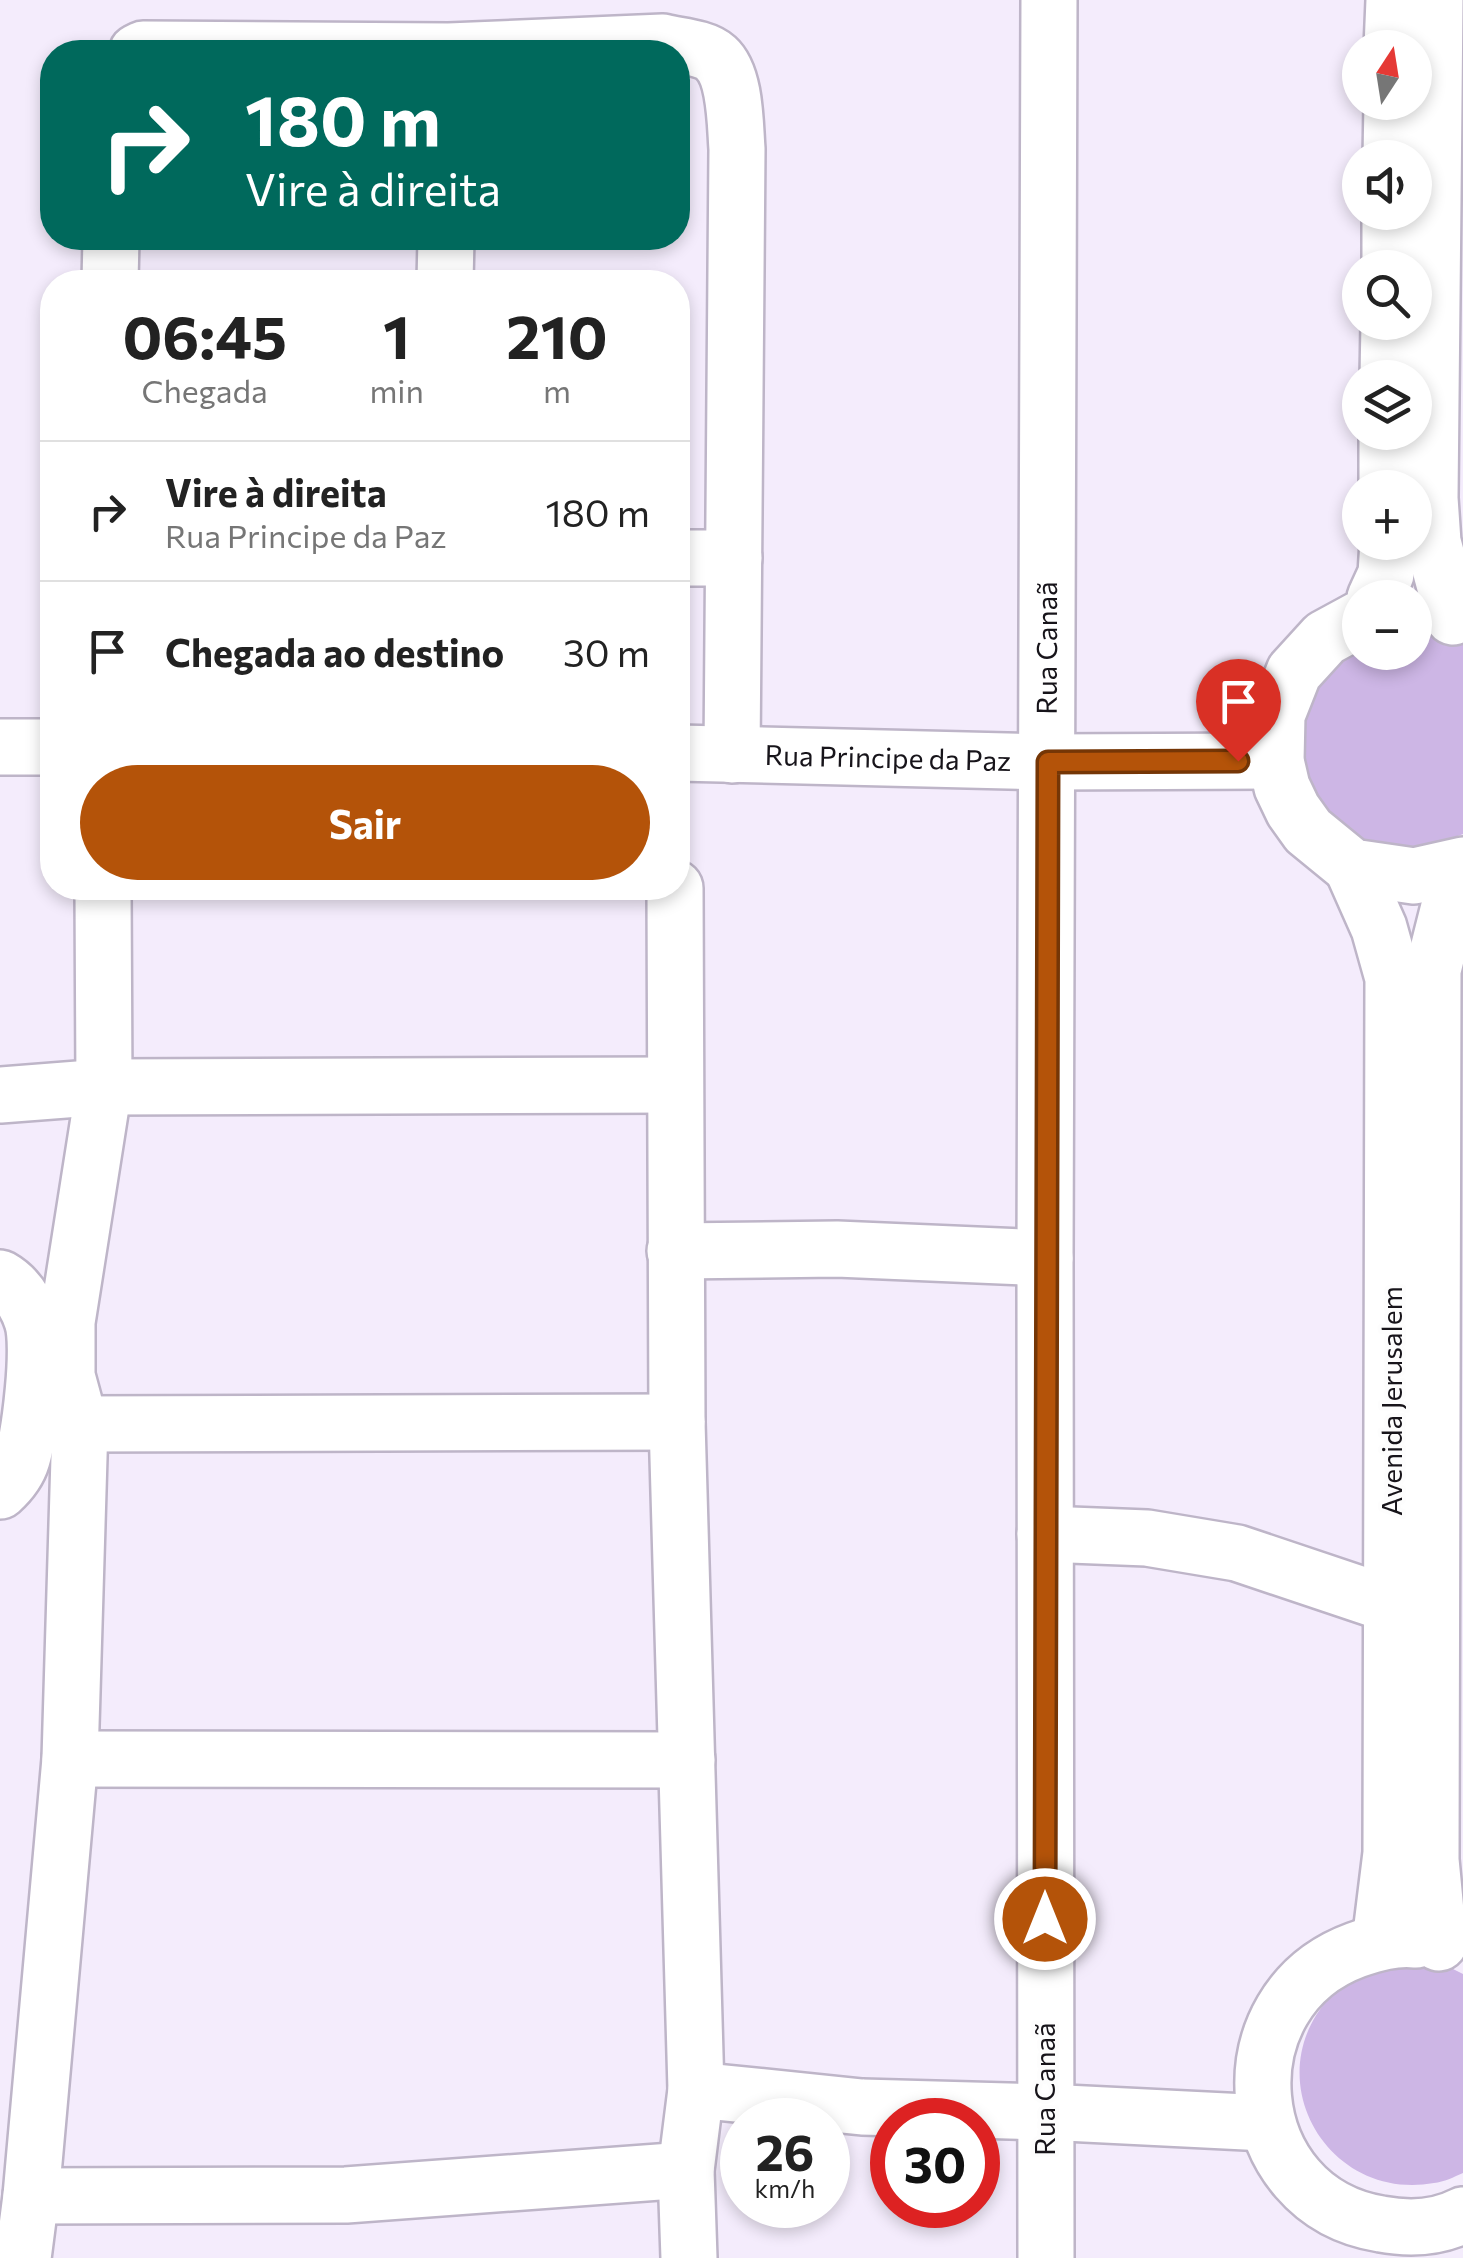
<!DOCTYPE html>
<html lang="pt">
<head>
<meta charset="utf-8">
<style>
  :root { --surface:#fff; --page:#f2f2f2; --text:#222; --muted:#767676; --line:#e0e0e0; --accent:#b45309 }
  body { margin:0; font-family:Commissioner,sans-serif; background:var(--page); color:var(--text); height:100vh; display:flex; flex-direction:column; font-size:38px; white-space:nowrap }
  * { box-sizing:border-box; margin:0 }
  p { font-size:32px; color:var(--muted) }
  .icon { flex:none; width:55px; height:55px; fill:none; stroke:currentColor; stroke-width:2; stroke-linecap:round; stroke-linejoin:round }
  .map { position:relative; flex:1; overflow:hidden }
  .sheet { position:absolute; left:40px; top:270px; width:650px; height:630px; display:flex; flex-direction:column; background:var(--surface); border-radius:40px; box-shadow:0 5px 15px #0003 }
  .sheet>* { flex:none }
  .banner { position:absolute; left:40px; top:40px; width:650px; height:210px; border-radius:40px; box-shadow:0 5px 15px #0003; background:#00695c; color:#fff; overflow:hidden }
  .needle { width:65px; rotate:12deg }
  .buttons { position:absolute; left:1342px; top:30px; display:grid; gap:20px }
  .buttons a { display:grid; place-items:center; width:90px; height:90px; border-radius:50%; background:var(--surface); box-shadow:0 5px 15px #0003; font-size:50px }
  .speed { position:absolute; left:720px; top:2098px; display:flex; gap:20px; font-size:50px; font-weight:700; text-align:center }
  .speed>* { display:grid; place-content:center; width:130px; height:130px; border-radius:50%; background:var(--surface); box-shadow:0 5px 15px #0003; line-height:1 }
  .speed small { font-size:25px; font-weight:400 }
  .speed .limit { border:15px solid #d22; background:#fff; color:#111 }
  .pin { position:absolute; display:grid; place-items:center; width:85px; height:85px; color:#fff; margin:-102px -42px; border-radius:50% 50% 50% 0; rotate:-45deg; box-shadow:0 0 10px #0007 }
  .pin .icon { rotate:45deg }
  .me { position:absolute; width:110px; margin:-55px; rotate:0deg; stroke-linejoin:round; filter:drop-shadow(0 0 8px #0008) }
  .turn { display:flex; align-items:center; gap:35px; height:210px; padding:0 40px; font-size:45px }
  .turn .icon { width:130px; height:130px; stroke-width:2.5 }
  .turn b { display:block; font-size:70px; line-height:85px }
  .eta { display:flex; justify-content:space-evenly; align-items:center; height:170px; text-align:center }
  .eta b { font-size:60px; font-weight:700; line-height:70px }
  .primary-button { display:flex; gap:20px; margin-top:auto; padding:20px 40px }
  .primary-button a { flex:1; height:115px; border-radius:60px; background:var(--accent); color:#fff; font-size:40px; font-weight:700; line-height:115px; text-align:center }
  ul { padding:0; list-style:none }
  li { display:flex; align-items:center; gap:30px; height:140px; padding:0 40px; border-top:2px solid var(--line) }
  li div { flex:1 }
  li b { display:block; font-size:38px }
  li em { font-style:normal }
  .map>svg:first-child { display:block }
</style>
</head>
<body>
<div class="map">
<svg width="1463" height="2258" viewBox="0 0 1463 2258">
  <rect width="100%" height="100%" fill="#f4ecfc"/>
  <!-- green -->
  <path fill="#cdb6e5" d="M1415 626 1440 630 1463 642V834L1428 848 1391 850 1355 839 1302 786 1293 712 1360 634V652H1415Z
    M1411 1960 1447 1966 1463 1974V2173C1454 2177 1444 2182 1434 2183 1327 2202 1256 2078 1330 1997 1341 1984 1357 1972 1373 1967 1385 1962 1399 1962 1411 1960Z"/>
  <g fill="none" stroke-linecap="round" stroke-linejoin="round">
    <!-- minor casing -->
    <g stroke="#beb5c8" stroke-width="60">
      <g id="minor">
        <path d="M1435 0 1430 498 1433 542 1453 617"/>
        <path d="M1392 48 1394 0"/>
        <path d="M137 52 143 49 449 51 663 42C678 46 704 47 716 58 736 76 735 124 737 149L732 755"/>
        <path d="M1391 158 1392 102"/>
        <path d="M1390 268V212"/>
        <path d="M110 282 111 238"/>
        <path d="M445 282 446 238"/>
        <path d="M1388 378 1389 322"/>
        <path d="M1387 488V432"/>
        <path d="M678 558H734"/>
        <path d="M1375 598 1386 574 1388 542"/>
        <path d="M1360 619 1325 638 1294 672 1277 715 1276 761 1282 787 1293 810 1308 831 1352 867 1414 876 1463 865"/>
        <path d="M0 747H52"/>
        <path id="s1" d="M678 753 1048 762 1276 761"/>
        <path d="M1352 867 1379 928 1393 978 1391 1853 1380 1942"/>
        <path d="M675 888 677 1422 696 2090 686 2170 689 2258"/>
        <path d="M0 1095 104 1087 674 1085"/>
        <path d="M675 1251 837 1249 1045 1258"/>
        <path d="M0 1278C16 1287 26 1302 32 1320 41 1346 30 1432 22 1459 18 1472 10 1482 0 1491"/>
        <path d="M80 1424 677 1422"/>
        <path d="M1045 1534 1147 1538 1237 1553 1392 1605 1424 1620"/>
        <path d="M70 1759 687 1760"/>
        <path d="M1416 1940C1394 1938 1376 1943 1356 1950 1220 2000 1237 2201 1381 2224 1408 2229 1438 2228 1463 2215"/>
        <path d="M1439 1943 1431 1860 1433 970 1459 867"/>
        <path d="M696 2090 862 2107 1045 2112 1266 2123"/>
        <path d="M31 2196 346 2195 686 2170"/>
        <path d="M23 2258 31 2196 70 1759 80 1424 67 1376V1322L104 1087 103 888"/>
        <path id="s2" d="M1046 2258 1045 1258 1049 0"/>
      </g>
    </g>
    <!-- minor -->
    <use href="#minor" stroke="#fff" stroke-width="55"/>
  </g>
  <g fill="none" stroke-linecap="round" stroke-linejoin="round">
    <!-- route casing -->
    <g stroke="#753606" stroke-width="25">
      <path id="route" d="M1045 1919 1048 762 1238 761"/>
    </g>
    <!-- route -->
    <use href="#route" stroke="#b45309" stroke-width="18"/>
  </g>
  <g text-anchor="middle" stroke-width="8" stroke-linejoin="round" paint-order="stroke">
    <!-- street labels -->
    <g font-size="28" fill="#17141a" stroke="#fdfdfd">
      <text dy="10" stroke="none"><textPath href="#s2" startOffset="1610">Rua Canaã</textPath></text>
      <text dy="10" stroke="none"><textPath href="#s1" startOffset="210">Rua Principe da Paz</textPath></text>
      <text transform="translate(1392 1401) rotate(-90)" y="10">Avenida Jerusalem</text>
      <text transform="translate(1045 2089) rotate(-90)" y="10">Rua Canaã</text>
    </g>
  </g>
</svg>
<div class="buttons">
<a><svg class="needle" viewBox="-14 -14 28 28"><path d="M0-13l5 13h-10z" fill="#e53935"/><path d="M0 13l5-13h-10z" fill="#767676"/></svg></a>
<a><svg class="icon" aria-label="sound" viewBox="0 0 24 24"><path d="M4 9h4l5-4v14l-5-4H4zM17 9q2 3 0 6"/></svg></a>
<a><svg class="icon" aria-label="search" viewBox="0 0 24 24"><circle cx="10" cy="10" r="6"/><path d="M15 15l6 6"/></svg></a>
<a><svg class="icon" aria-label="layers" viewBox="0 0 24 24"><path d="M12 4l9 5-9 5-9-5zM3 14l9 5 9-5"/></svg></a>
<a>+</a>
<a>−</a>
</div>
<div class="speed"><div>26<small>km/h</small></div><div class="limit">30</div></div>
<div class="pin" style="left:1238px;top:761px;background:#d93025"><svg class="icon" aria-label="arrive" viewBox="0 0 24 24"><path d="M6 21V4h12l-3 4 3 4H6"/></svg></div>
<svg class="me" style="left:1045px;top:1919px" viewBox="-20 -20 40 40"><circle r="17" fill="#b45309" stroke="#fff" stroke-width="3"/><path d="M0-11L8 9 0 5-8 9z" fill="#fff"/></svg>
<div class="banner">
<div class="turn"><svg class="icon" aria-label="right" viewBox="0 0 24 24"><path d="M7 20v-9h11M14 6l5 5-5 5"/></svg><div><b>180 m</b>Vire à direita</div></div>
</div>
<section class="sheet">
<div class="eta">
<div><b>06:45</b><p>Chegada</p></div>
<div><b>1</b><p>min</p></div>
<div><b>210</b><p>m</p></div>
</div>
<ul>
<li><svg class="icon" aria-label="right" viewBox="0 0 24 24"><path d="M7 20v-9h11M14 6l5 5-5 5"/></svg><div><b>Vire à direita</b><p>Rua Principe da Paz</p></div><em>180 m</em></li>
<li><svg class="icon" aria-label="arrive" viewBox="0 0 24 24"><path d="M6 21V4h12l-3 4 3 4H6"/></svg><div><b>Chegada ao destino</b></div><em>30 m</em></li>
</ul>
<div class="primary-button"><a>Sair</a></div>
</section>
</div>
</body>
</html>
